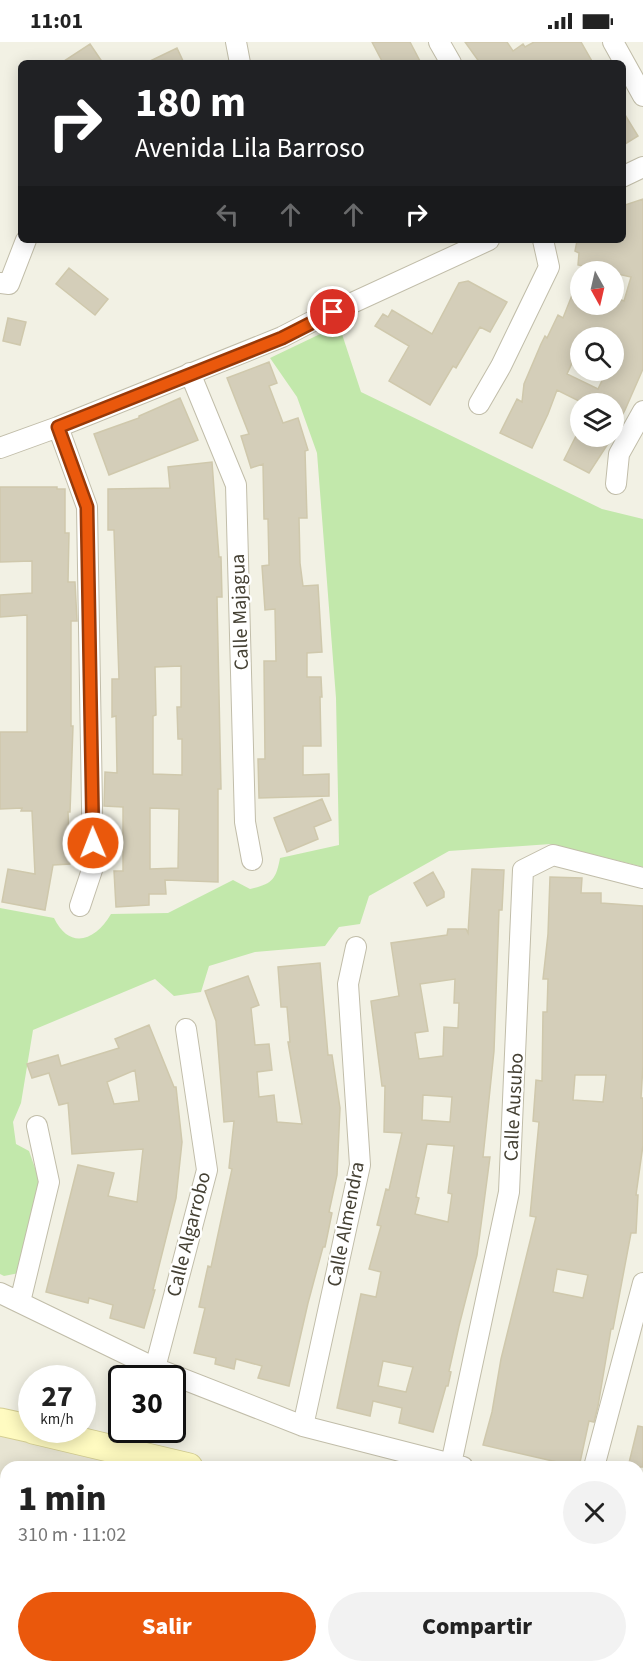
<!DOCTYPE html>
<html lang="es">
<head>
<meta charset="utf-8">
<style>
  :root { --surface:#fff; --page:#f2f2f2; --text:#222; --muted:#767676; --accent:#ea580c }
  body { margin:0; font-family:"Source Sans 3",sans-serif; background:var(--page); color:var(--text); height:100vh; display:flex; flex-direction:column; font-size:22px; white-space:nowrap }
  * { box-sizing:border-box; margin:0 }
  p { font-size:20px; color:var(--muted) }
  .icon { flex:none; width:33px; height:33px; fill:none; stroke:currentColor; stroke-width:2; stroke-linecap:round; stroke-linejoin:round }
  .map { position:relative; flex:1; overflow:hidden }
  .details { position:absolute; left:0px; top:1419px; width:644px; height:212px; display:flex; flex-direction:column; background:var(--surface); border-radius:18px 18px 0 0; box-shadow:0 3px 15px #0003 }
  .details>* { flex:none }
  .banner { position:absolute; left:18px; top:18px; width:608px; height:183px; border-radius:9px; box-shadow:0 3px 15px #0003; background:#202124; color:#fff; overflow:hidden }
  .needle { width:39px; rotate:172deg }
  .tools { position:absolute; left:570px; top:219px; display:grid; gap:12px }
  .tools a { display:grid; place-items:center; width:54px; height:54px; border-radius:50%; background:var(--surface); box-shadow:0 3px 15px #0003; font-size:30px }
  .speed { position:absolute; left:18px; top:1323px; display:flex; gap:12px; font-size:30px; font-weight:700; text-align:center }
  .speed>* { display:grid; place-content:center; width:78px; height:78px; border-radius:50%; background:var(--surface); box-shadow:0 3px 15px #0003; line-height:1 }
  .speed small { font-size:15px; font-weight:400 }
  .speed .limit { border:3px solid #111; border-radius:9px; background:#fff; color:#111 }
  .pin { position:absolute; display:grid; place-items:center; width:51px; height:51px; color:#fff; margin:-26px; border:3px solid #fff; border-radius:50%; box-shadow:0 2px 6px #0007 }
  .me { position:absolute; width:66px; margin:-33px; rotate:359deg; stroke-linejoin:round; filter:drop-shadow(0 0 4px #0008) }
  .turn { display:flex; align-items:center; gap:21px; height:126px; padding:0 18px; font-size:27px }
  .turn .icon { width:78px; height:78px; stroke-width:2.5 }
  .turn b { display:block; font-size:42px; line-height:51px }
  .lanes { display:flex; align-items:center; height:57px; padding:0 18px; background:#0003; justify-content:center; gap:30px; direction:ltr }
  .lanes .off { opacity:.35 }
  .round { display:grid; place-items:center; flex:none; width:63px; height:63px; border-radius:32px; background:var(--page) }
  .headline { display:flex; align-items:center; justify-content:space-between; height:102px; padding:0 18px }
  h1 { font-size:36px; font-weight:800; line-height:45px }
  .action { display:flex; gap:12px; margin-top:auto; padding:12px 18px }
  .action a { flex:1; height:69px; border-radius:36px; background:var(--accent); color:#fff; font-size:24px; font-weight:800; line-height:69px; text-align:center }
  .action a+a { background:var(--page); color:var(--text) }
  .status { display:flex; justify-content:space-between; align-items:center; height:42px; padding:0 30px; background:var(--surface); direction:ltr }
  .status svg { height:16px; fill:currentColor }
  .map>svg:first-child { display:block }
</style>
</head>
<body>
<div class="status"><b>11:01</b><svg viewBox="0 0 49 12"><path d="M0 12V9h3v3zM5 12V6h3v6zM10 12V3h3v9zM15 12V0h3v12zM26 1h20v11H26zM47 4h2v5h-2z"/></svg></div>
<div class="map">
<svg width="643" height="1630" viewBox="0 0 643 1630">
  <rect width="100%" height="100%" fill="#f2f1e4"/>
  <!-- residential -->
  <path fill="#e7e4d2" d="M0 1391 147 1425H6V1624H638V1537L643 1538V1630H0Z"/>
  <!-- green -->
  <path fill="#c2e8ab" d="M339 283 361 350 602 467 643 477V825L551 802 449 809 369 854 360 882 339 885 325 904 255 910 209 924 201 950 174 954 155 937 33 988 21 1061 13 1080 16 1102 29 1109 40 1140 19 1231 4 1234 0 1232V866L54 876C70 909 96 898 111 872L168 871 233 838 250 847C272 842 276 838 280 816L339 803 336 656 317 411 297 355 270 316Z"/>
  <!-- building -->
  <path fill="#d4ceb9" stroke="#cfc8ac" stroke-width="1.5" fill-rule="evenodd" d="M372 0H410L421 21H383Z
    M465 0H507L513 9 523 2 525 5 534 0H581L593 21H480Z
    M90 2 103 21H61Z
    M177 6 184 21H146Z
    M622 68 638 94 622 104Z
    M643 157V327L625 368 614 389V362H585L557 348 548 372 532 406 500 391 517 357 522 360 524 342 541 302 545 294 547 296 558 273 563 276 580 233V262H614V255L624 259 631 235 578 223 579 211 575 209 577 199 622 198V164ZM580 296H614V328H607L598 347 567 332 580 304Z
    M69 226 108 257 95 273 56 242Z
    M468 239 507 260 490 290 480 285 456 326 453 324 430 363 389 339 409 304 375 284 383 272 388 275 392 268 432 292 459 241Z
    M8 276 26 280 20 303 3 299Z
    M269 320 277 341 269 344 283 381 298 376 308 408 305 409 307 476H299L300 521 303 544 318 543 322 610 307 611V635H321L322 655H320L321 704H303V733L329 732V754L259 756 258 717H265L264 619H276L275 567 265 568 262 524 269 523 268 477H264L263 422 251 426 241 394 249 392 227 336Z
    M180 356 198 398 109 433 94 392 139 376V374Z
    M576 394H613L589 431 564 418Z
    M212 420 219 515H221L222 555H217L221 747H218V840L165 838 166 852H149V863L116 865 114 829H123V765L104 764 105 730 117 731 116 674 112 675V637H119L114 488H108V447L170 446 168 425ZM181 624V665H177L178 697H182V733L153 732V674L156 673 155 625ZM150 766 179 767 178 826 150 827Z
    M0 445H57V447H65V491H69L68 540H75L77 579H71V684H73L70 770H68L70 822 53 823 45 868 2 860 8 827 35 832 32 769H21L22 766 0 767V690H27V573L0 575V553L32 551V519L0 520Z
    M322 757 331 778 314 785 318 797 287 810 274 776Z
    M472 827 504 828 502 868H499L494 1009 483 1115H490L477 1213 459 1284 449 1329 451 1330 448 1344H446L433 1390 399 1381 402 1366 373 1359 370 1374 337 1366 361 1252 376 1255 381 1230 369 1227 381 1184 377 1183 386 1147 389 1148 402 1091 384 1090 385 1044H382L371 959 399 954 391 901 447 893 448 887H466L468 891ZM455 937 454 961H459L458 986 444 985 443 1014 419 1017 415 991 428 989 420 942ZM423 1053 452 1055 450 1080 422 1078ZM427 1102 454 1104 448 1151 452 1152 448 1180 415 1172 419 1156 416 1155ZM383 1319 413 1325 406 1350 378 1344Z
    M433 830 444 850V855L427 864 414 841Z
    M550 835 582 836 581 851H601V861L643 864V1023L641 1056H643V1103L636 1153H638L636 1191H631L613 1287H611L598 1364 594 1380 589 1379 579 1425 483 1403 492 1370 501 1317 536 1175 530 1174 539 1080 533 1079 536 1038 542 1039 543 970H547L548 937H543L548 892ZM575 1033H606L603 1060 573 1058ZM557 1227 588 1233 583 1256 553 1250Z
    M320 921 328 1013H332L340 1066 337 1133 329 1170 332 1171 325 1205H323L308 1261 289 1344 258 1336 262 1324 236 1317 234 1327 215 1322 216 1316 194 1311 205 1266 199 1265 208 1224 211 1225 232 1127 229 1126 234 1079 224 1080 216 979 205 949 248 934 259 963 251 966 255 1003 269 1002 272 1028 257 1030 259 1055 274 1053 277 1080 302 1082 288 1000H290L287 965H281L278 925Z
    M149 983 174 1045H176L182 1100 176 1156 153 1248H155L144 1286 110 1276 113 1263 89 1256 88 1261 46 1250 78 1123 114 1131 108 1154 137 1160 143 1107 72 1112 68 1061 59 1063 49 1031 32 1036 27 1022 58 1013 61 1024 119 1006 115 997ZM135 1028 139 1059 114 1062 107 1040Z
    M638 1384 643 1385V1425H628Z"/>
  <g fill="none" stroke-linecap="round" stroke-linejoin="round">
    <!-- street casing -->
    <g stroke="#c1bda9" stroke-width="22">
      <path id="street" d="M236 0 240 21
        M439 0 451 21
        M613 0 643 54
        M622 135 643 125
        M0 241 9 242 26 198
        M190 331 236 443 245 780 252 818
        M479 362 501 324 549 225 543 198
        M58 385 87 465 93 825 80 864
        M0 406 58 385 282 295 313 279 489 198
        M616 442 619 412 643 369
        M0 1251 155 1326 303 1384 463 1425
        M20 1260 49 1140 37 1084
        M155 1326 207 1128 186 987
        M303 1384 360 1123 348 942 356 905
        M451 1422 509 1150 523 828 553 813 643 836
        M594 1425 643 1241
        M638 1466 643 1467
        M0 1576 6 1575
        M638 1592 643 1557
        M638 1619 643 1618
        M548 1630 597 1624"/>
    </g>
    <!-- secondary casing -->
    <g stroke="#d4ce92" stroke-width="29">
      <path id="secondary" d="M0 1380 32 1387
        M33 1388 189 1425
        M638 1530 643 1531
        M285 1630 286 1624"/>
    </g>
    <!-- street -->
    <use href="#street" stroke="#fff" stroke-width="20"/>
    <!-- secondary -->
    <use href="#secondary" stroke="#fffbc1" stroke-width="27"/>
  </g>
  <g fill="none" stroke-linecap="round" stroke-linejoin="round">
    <!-- route casing -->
    <g stroke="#983908" stroke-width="15">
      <path id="route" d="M93 801 87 465 58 385 282 296 333 270"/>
    </g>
    <!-- route -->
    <use href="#route" stroke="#ea580c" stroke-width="10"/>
  </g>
  <g text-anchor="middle" stroke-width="4.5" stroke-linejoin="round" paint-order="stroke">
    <!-- street labels -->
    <g font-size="20" fill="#454134" stroke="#fff">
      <text transform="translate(239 570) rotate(-92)" y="7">Calle Majagua</text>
      <text transform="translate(513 1065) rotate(-87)" y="7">Calle Ausubo</text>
      <text transform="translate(345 1182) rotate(-79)" y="7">Calle Almendra</text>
      <text transform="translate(188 1192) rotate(-76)" y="7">Calle Algarrobo</text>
    </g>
  </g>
</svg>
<div class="tools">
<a><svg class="needle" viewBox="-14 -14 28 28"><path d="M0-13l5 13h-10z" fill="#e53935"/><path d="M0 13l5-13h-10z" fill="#767676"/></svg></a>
<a><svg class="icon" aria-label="search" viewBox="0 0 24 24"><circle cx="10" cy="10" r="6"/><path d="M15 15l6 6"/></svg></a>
<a><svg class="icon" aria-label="layers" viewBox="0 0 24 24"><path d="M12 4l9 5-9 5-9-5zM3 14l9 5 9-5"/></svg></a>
</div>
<div class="speed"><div>27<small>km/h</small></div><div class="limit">30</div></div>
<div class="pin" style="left:333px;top:270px;background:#d93025"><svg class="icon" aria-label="arrive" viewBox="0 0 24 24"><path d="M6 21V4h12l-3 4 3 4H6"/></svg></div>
<svg class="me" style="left:93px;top:801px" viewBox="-20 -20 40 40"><circle r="17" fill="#ea580c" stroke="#fff" stroke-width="3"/><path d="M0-11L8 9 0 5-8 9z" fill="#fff"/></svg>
<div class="banner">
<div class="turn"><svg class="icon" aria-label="right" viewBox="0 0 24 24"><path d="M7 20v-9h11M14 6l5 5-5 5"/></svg><div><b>180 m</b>Avenida Lila Barroso</div></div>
<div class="lanes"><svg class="icon off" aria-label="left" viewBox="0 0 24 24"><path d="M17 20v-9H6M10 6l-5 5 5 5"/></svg><svg class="icon off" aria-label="ahead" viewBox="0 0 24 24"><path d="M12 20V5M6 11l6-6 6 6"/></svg><svg class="icon off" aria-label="ahead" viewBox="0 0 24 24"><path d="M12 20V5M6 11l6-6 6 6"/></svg><svg class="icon" aria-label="right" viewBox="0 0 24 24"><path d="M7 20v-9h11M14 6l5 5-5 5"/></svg></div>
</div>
<section class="details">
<div class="headline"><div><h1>1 min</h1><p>310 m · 11:02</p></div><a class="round"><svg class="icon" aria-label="close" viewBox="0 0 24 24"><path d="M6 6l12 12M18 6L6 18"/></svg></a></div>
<div class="action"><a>Salir</a><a>Compartir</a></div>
</section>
</div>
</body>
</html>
